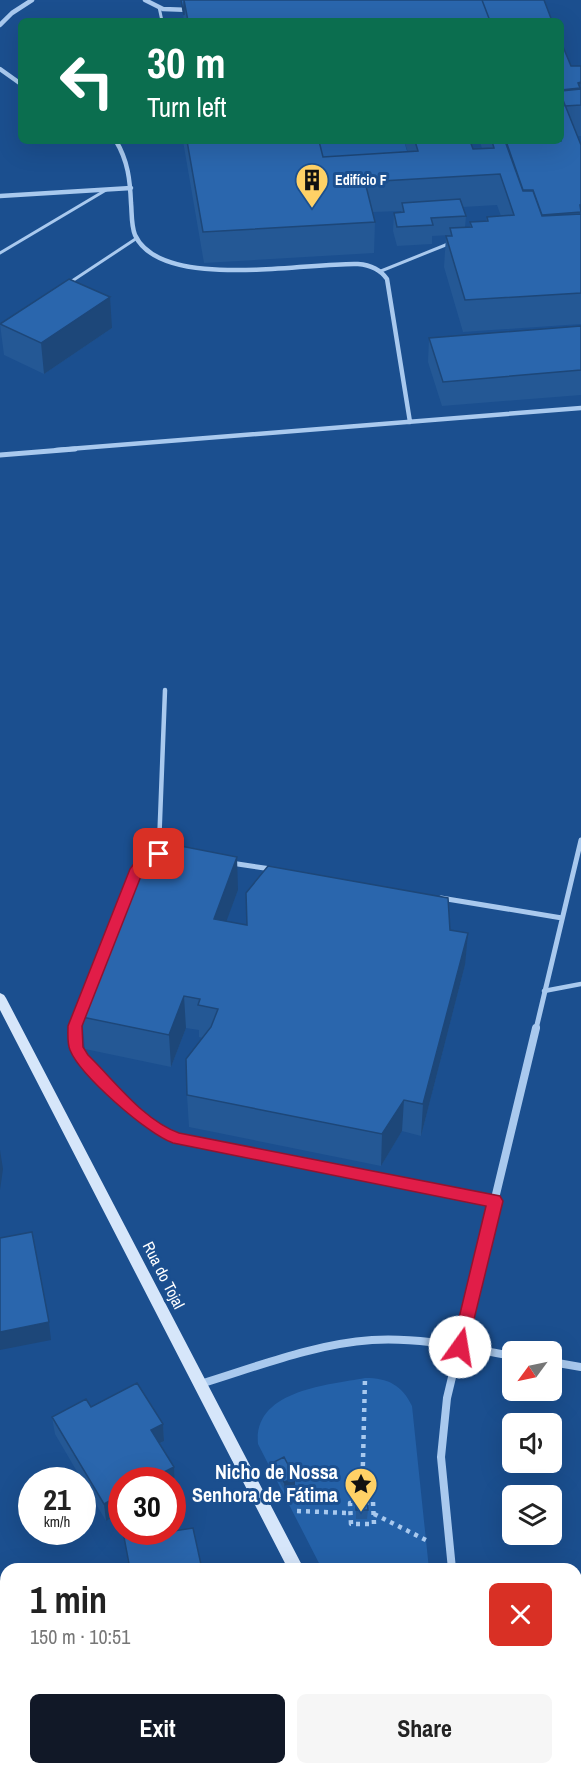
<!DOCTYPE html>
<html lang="en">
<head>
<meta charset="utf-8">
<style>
  :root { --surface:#fff; --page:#f6f6f6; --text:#222; --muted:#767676; --accent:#111827 }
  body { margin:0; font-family:"Archivo Narrow",sans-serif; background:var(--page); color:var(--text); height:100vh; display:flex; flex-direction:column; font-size:22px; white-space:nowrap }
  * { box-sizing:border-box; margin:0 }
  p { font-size:20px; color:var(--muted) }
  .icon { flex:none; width:33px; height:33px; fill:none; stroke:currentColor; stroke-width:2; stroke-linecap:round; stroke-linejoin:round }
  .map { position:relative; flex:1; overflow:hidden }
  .panel { position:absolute; left:0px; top:1563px; width:582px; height:212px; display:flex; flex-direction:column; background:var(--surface); border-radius:18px 18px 0 0; box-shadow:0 6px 24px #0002 }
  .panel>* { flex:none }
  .guide { position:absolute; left:18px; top:18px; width:546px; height:126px; border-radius:9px; box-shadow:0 6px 24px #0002; background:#0b6e4f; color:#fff; overflow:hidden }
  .needle { width:39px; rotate:237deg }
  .fabs { position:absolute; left:502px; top:1341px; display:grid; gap:12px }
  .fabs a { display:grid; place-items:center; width:60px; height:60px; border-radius:9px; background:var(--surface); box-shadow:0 6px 24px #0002; font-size:30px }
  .speed { position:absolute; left:18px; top:1467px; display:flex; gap:12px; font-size:30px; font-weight:700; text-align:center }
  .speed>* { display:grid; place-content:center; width:78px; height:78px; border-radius:50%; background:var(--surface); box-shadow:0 6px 24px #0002; line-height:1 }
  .speed small { font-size:15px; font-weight:400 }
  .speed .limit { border:9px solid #d22; background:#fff; color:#111 }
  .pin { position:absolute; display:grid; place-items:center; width:51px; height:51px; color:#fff; margin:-26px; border-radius:12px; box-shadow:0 3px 9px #0006 }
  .me { position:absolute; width:66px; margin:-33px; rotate:13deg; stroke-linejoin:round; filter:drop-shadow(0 0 4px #0008) }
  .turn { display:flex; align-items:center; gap:21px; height:126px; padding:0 30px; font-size:27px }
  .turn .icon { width:78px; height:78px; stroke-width:2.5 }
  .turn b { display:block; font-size:42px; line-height:51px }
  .round { display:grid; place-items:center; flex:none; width:63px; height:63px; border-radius:9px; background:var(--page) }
  .overview { display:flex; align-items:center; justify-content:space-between; height:102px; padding:0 30px }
  h1 { font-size:36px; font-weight:700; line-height:45px }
  .cta { display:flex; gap:12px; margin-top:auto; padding:12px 30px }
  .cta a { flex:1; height:69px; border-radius:9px; background:var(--accent); color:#fff; font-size:24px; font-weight:700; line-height:69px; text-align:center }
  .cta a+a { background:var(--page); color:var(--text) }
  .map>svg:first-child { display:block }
</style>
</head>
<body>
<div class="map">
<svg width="581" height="1774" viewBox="0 0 581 1774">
  <rect width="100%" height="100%" fill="#1b4f8f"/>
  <!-- green -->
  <path fill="#2461a8" d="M357 141H404L416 182 323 188 312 144Z
    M365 1378C388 1378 402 1385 412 1406L429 1569H322L258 1444C253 1390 328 1385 365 1378Z"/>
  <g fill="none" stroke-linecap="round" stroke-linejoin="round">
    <!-- path -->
    <path stroke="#a9c9ee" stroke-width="4.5" stroke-dasharray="4 5" stroke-linecap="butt" d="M362 1502 365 1378
      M373 1502 374 1524H351L350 1503Z
      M297 1511 349 1513
      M374 1514 426 1540"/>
    <!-- service-far1 -->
    <path stroke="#a9c9ee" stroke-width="3" d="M159 7 162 21
      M0 253 106 190
      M381 271 448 244
      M69 283 137 238"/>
    <!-- service -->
    <path stroke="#a9c9ee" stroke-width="4.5" d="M159 846 165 690
      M544 991 581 984"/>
    <!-- minor-far2 -->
    <path stroke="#a9c9ee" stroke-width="4.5" d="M145 0 163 9 190 10
      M0 25 12 13 32 0
      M0 69 21 84
      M116 141C128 161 130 180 131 203 132 213 131 225 135 235 161 292 307 262 358 264 371 265 380 269 387 279L410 422
      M0 196 131 188
      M56 450 581 408"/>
    <!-- minor-far1 -->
    <path stroke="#a9c9ee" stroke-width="5" d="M0 455 75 449
      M231 863 271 869
      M441 898 562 918
      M75 1029 137 869 142 861 153 856
      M536 1029 581 840"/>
    <!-- minor -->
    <path stroke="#a9c9ee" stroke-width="8" d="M75 1028 76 1048 83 1059C111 1088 139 1125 178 1139L495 1201
      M552 1362 581 1367
      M200 1384C256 1367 313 1344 372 1340 420 1337 467 1348 513 1356
      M452 1569 441 1457 447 1398 536 1028
      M470 1768V1774"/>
    <!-- secondary -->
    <path fill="#d6e6fa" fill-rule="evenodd" d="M0 993 4 995 6 998 304 1569H288L0 1010Z
      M391 1768H407L409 1774H393Z"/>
  </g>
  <!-- wall -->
  <path fill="#245895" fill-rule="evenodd" d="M181 0 552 21H184Z
    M561 42 571 66H581V136H577L581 145V324L463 332 444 267 446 236 450 235 432 236V244L397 246 393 231 394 213 401 212V211L373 212 375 222 374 253 204 263 183 141H357L319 143 323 157 408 152 404 141H470L473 149H482L480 141H561ZM497 205 501 216 487 217 486 221 470 222V227H465L466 216 463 207Z
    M0 324 112 328 44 374 4 355Z
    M581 326V395L442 406 428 362 429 338Z
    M238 890 226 921 247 925 450 930 465 965 421 1136 402 1131 381 1166 189 1127 187 1095 203 1038 199 1037V1030L186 1028 171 1067 85 1049 82 1017Z
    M91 1407 163 1424 164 1441 159 1444 174 1467 175 1484 172 1485V1480L106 1521 55 1434 52 1417Z
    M274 1462 295 1487 285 1492 274 1471Z
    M356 1499 368 1510 367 1519H356Z
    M174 1531 202 1569H129L123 1532Z
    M58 1768H147V1774H59Z"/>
  <!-- shaded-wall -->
  <path fill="#1d4779" d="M110 297 112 328 44 374 41 343Z
    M237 857 238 890 215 952 214 919Z
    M468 933 465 965 421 1136 423 1104Z
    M184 996 186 1028 171 1067 169 1035Z
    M404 1100 402 1131 381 1166 382 1134Z
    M0 1150 3 1169 0 1190Z
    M49 1322 51 1340 0 1350V1332Z
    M163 1424 164 1441 152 1447 151 1430Z
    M174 1467 175 1484 172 1485V1480H148Z
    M295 1478V1487L285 1492 284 1482Z
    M122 1494V1512L106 1521 104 1504Z"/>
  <!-- building -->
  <path fill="#2a66ad" stroke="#1d4779" stroke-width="1.5" d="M181 0H184V15Z
    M184 0H482L490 21H188Z
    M482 0H544L552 21H490Z
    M561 42 571 66H581V82L578 83 580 88 561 90Z
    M581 83V105L565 106 561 95V91L580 89 579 84Z
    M561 95 581 145V205H580L581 212 542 215 533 190H523L506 141H561Z
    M187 141H319L323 157 418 151 415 141H470L473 149 494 148 492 141H505L523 191H533L542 216 581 214V293L465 300 446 236H452L450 228 472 227 470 222 488 221 487 217 514 215 500 174 365 182 375 222 203 232Z
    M460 199 466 216 431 218 433 225 397 227 394 213 404 212 402 203Z
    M69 279 110 297 41 343 0 324Z
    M581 326V370L443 382 429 338Z
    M155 841 237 857 214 919 247 925 246 893 268 866 448 898 450 930 468 933 423 1104 404 1100 382 1134 187 1095 186 1059 211 1027 218 1009 198 1005 200 999 184 996 169 1035 82 1017Z
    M32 1232 49 1322 0 1332V1238Z
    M137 1383 163 1424 151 1430 174 1467 148 1480H122V1494L104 1504 52 1417 86 1399 91 1407Z
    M284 1457 295 1478 284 1482 274 1462Z
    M356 1499H367L368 1510H356Z
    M172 1526 174 1531 193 1528 202 1569H130L123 1532H172Z
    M95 1768H146V1770L106 1774H96Z"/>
  <!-- route -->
  <path fill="#e11d48" stroke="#92132f" stroke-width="1.5" d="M159 850 166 854C161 863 149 862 143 871L82 1026 83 1047 88 1055C115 1081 143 1120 179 1133L500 1196 503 1201 466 1352 460 1354 454 1352 452 1347 486 1206 173 1143C147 1134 80 1075 70 1050 67 1043 68 1034 68 1026L130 869 138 858Z"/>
  <!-- icons -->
  <defs>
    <g id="building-pin" transform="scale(1.725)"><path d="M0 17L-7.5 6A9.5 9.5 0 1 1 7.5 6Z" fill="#ffd166" stroke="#1b4f8f"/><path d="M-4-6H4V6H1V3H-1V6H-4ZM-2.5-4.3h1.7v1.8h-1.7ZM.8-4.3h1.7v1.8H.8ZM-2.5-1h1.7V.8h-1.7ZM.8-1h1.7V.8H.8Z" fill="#111"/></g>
    <g id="sight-pin" transform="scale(1.725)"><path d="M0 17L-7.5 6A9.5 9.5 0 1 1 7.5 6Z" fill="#ffd166" stroke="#1b4f8f"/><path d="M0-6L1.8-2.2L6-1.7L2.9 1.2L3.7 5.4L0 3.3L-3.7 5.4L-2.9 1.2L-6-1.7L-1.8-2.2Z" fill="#111"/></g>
  </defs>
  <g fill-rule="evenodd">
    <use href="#building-pin" x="312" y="180"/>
    <use href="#sight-pin" x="361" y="1484"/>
  </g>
  <g text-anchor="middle" stroke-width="6" stroke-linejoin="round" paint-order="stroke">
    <!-- far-poi labels -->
    <g font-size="14" font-weight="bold" fill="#fff" stroke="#1b4f8f" text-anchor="start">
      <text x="335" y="185">Edifício F</text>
    </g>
    <!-- street labels -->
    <g font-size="16" fill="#fff" stroke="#1b4f8f">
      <text transform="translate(164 1275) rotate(63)" y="6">Rua do Tojal</text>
    </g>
    <!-- near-poi labels -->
    <g font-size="20" font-weight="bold" fill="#fff" stroke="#1b4f8f" text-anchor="end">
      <text x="338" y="1479">Nicho de Nossa<tspan x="338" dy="23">Senhora de Fátima</tspan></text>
    </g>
  </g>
</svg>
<div class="fabs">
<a><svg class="needle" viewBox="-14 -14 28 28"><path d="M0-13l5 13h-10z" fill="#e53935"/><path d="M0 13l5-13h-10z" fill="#767676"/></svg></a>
<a><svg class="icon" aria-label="sound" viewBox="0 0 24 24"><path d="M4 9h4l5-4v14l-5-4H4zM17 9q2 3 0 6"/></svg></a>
<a><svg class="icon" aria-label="layers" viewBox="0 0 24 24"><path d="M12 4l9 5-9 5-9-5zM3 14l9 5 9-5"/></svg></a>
</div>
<div class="speed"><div>21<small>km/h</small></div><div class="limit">30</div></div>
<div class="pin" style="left:159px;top:854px;background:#d93025"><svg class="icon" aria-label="arrive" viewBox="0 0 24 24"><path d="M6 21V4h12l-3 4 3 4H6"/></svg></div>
<svg class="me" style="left:460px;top:1347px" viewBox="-20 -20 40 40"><circle r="19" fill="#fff"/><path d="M0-13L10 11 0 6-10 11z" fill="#e11d48"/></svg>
<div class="guide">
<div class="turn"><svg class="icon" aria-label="left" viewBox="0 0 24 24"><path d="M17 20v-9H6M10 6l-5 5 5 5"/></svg><div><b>30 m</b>Turn left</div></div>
</div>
<section class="panel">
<div class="overview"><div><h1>1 min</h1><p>150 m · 10:51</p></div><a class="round" style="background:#d93025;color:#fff"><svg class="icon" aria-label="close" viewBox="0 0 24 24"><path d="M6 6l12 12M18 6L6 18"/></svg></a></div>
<div class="cta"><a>Exit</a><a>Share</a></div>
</section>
</div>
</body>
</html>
